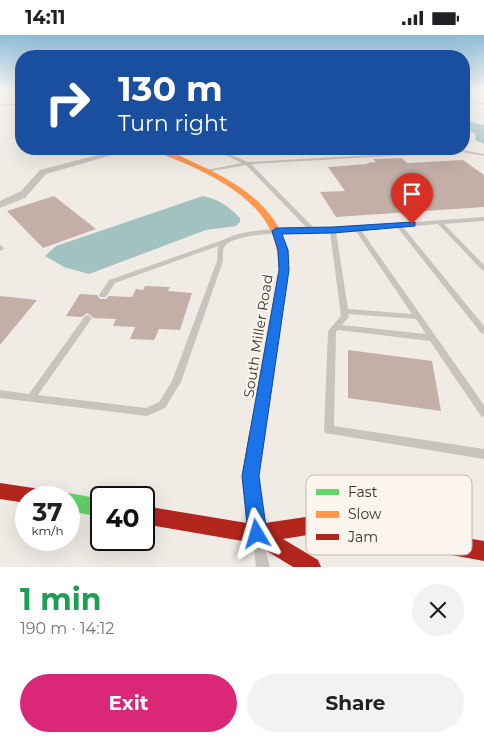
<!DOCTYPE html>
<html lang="en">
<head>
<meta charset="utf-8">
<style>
  :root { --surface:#fff; --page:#f2f2f2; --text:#202124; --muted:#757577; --accent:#db2777 }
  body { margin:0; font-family:Montserrat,sans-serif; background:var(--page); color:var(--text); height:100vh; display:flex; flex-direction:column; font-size:19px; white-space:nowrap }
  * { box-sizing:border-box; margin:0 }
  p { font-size:16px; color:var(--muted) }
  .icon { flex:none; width:28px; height:28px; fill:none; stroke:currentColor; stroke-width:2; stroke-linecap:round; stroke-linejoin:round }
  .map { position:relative; height:532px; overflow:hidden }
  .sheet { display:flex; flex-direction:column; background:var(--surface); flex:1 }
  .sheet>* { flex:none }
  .guide { position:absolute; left:15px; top:15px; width:455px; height:105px; border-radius:20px; box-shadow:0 5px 20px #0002; background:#1a4fa0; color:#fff; overflow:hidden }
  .speed { position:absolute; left:15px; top:451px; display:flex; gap:10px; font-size:25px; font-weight:700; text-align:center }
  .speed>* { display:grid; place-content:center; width:65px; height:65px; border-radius:50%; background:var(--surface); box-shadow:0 5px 20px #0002; line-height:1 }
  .speed small { font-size:12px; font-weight:400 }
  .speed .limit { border:2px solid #111; border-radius:8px; background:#fff; color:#111 }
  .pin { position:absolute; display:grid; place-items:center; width:42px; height:42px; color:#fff; margin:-51px -21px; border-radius:50% 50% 50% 0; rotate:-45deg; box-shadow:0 0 5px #0007 }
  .pin .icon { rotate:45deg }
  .me { position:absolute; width:55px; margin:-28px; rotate:353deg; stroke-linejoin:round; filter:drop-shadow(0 0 4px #0008) }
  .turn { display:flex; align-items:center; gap:18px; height:105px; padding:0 20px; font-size:22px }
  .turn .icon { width:65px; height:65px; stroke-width:2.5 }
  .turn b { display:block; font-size:35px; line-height:42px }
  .round { display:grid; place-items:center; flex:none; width:52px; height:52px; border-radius:26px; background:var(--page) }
  .headline { display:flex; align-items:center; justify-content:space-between; height:85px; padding:0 20px }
  h1 { font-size:30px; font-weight:700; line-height:38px; color:#1e9e55 }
  .action { display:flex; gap:10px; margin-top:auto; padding:10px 20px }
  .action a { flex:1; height:58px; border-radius:30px; background:var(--accent); color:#fff; font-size:20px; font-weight:700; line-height:58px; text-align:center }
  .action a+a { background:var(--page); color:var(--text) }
  .status { display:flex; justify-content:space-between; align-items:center; height:35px; padding:0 25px; background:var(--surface); direction:ltr }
  .status svg { height:14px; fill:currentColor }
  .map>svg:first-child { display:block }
</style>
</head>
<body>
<div class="status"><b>14:11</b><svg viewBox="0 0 49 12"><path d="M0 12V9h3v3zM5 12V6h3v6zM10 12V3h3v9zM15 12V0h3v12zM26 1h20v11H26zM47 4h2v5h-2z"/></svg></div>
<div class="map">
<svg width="484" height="532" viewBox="0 0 484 532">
  <rect width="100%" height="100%" fill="#f0ebe5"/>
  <!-- water -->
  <path fill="#a1c2c1" d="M464 85 484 90V109L475 105 476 99 464 93Z
    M273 114H319L316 117 271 120 262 117Z
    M203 161C220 165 228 171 240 183V187L236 191 206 195 89 239 64 232 45 221 56 211Z"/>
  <!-- building -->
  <path fill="#c3afa7" d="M402 123 407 128 463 125 484 140V172L336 182 320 157 345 156 328 132 368 129 367 128 376 127 373 124Z
    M54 161 96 194 43 213 7 176Z
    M145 251 170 252 168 256 192 258 180 295 159 294 154 305 130 304 135 292 113 291 116 284 94 283 87 278 82 282 66 281 80 259 97 260 100 264H106L109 261 132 262 136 254 143 255Z
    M0 261 37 265 0 310Z
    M348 315 432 326 441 376 348 363Z"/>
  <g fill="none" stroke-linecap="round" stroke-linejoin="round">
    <!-- lane -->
    <path fill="#c9c3be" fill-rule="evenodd" d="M464 64 484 68V70L464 66Z
      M21 67V69L0 72V70Z
      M213 114H218L248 127 462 115 484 119V121L462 117 251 129 314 193H333L484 182V186L444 189 484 230V236L482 235 438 189 403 192 484 291V299L481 298 397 192 361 195 484 370V382L481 381 430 306 338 295 336 297 334 391 484 414V424L325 398 324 395 328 296 341 281 330 197C312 197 234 196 225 211 222 215 223 221 223 226L181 347 165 373 147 381 0 363V355L29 359 85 281 88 280 92 283 38 360 146 373 159 367 172 346 217 226 218 211 115 248 106 262H100L99 260 109 245 223 205C245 193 282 194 307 193L246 130 206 137V135L242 128ZM355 195 412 279 348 274 336 197ZM348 279 416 284 426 299 342 290 349 282Z
      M0 210 2 211 4 214 3 215 0 216Z
      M260 508 264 510 270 532H256L254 514 256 510Z"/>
    <!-- street -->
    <path fill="#c9c3be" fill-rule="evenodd" d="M120 114H133L46 139 25 163 0 173V166L21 156 40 135Z"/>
    <!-- fast -->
    <path fill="#63d668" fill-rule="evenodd" d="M69 458 101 464V482L69 476V462H62Z"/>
    <!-- slow -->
    <path fill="#ff974d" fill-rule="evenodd" d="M155 114C168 113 182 122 195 128 231 144 276 169 286 212 288 219 288 227 289 235L265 400 262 405 257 407 252 405 249 400 279 235C278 227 278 219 276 212 268 172 227 148 193 132 181 126 165 122 155 114Z"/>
    <!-- jam -->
    <path fill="#b3261e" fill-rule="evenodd" d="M257 393 262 395 265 400 258 441 265 488 326 479 484 506V526L326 497 283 504 318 525 321 532H293L254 508 144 489V471L247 488 242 441 249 400 252 395Z
      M0 448 40 454 46 456 49 462H26V468L0 464Z"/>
  </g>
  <!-- sky -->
  <linearGradient id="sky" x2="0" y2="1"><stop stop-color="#8bbad8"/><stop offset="0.42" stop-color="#f8f6f3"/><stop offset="1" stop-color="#f8f6f3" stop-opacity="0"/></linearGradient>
  <rect width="484" height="129" fill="url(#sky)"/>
  <!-- route -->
  <path fill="#1a73e8" stroke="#114b97" d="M412 187H415V191L333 198 282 199 288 215 289 235 259 441 267 499 264 506 257 508 250 506 248 499 242 441 279 235 278 215 272 196 276 193 333 192Z"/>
  <g text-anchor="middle" stroke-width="4" stroke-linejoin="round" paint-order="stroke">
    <!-- street labels -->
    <g font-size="14" fill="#3b302b" stroke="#fbf5ee">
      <text transform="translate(258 301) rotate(-81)" y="5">South Miller Road</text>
    </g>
  </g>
  <!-- legend -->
  <rect x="306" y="440" width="166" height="80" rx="8" fill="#fbf5ee" stroke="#c1bab4" stroke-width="1"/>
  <rect x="316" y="454" width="23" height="6" fill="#63d668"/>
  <rect x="316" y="476" width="23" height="7" fill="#ff974d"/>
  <rect x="316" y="499" width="23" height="6" fill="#b3261e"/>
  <g font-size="14" fill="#3b302b">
    <text x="348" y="462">Fast</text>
    <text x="348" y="484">Slow</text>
    <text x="348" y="507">Jam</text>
  </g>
</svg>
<div class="speed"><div>37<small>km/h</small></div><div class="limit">40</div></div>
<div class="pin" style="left:412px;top:189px;background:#d93025"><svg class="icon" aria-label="arrive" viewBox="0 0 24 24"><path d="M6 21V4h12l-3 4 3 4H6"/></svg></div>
<svg class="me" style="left:257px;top:499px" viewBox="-20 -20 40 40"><path d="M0-17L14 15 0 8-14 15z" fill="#1a73e8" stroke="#fff" stroke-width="4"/></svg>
<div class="guide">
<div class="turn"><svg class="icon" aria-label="right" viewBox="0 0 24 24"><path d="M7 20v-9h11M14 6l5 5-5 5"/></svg><div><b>130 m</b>Turn right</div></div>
</div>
</div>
<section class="sheet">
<div class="headline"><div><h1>1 min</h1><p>190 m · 14:12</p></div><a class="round"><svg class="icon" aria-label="close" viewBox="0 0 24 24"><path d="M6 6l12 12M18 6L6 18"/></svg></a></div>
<div class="action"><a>Exit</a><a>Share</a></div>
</section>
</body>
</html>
